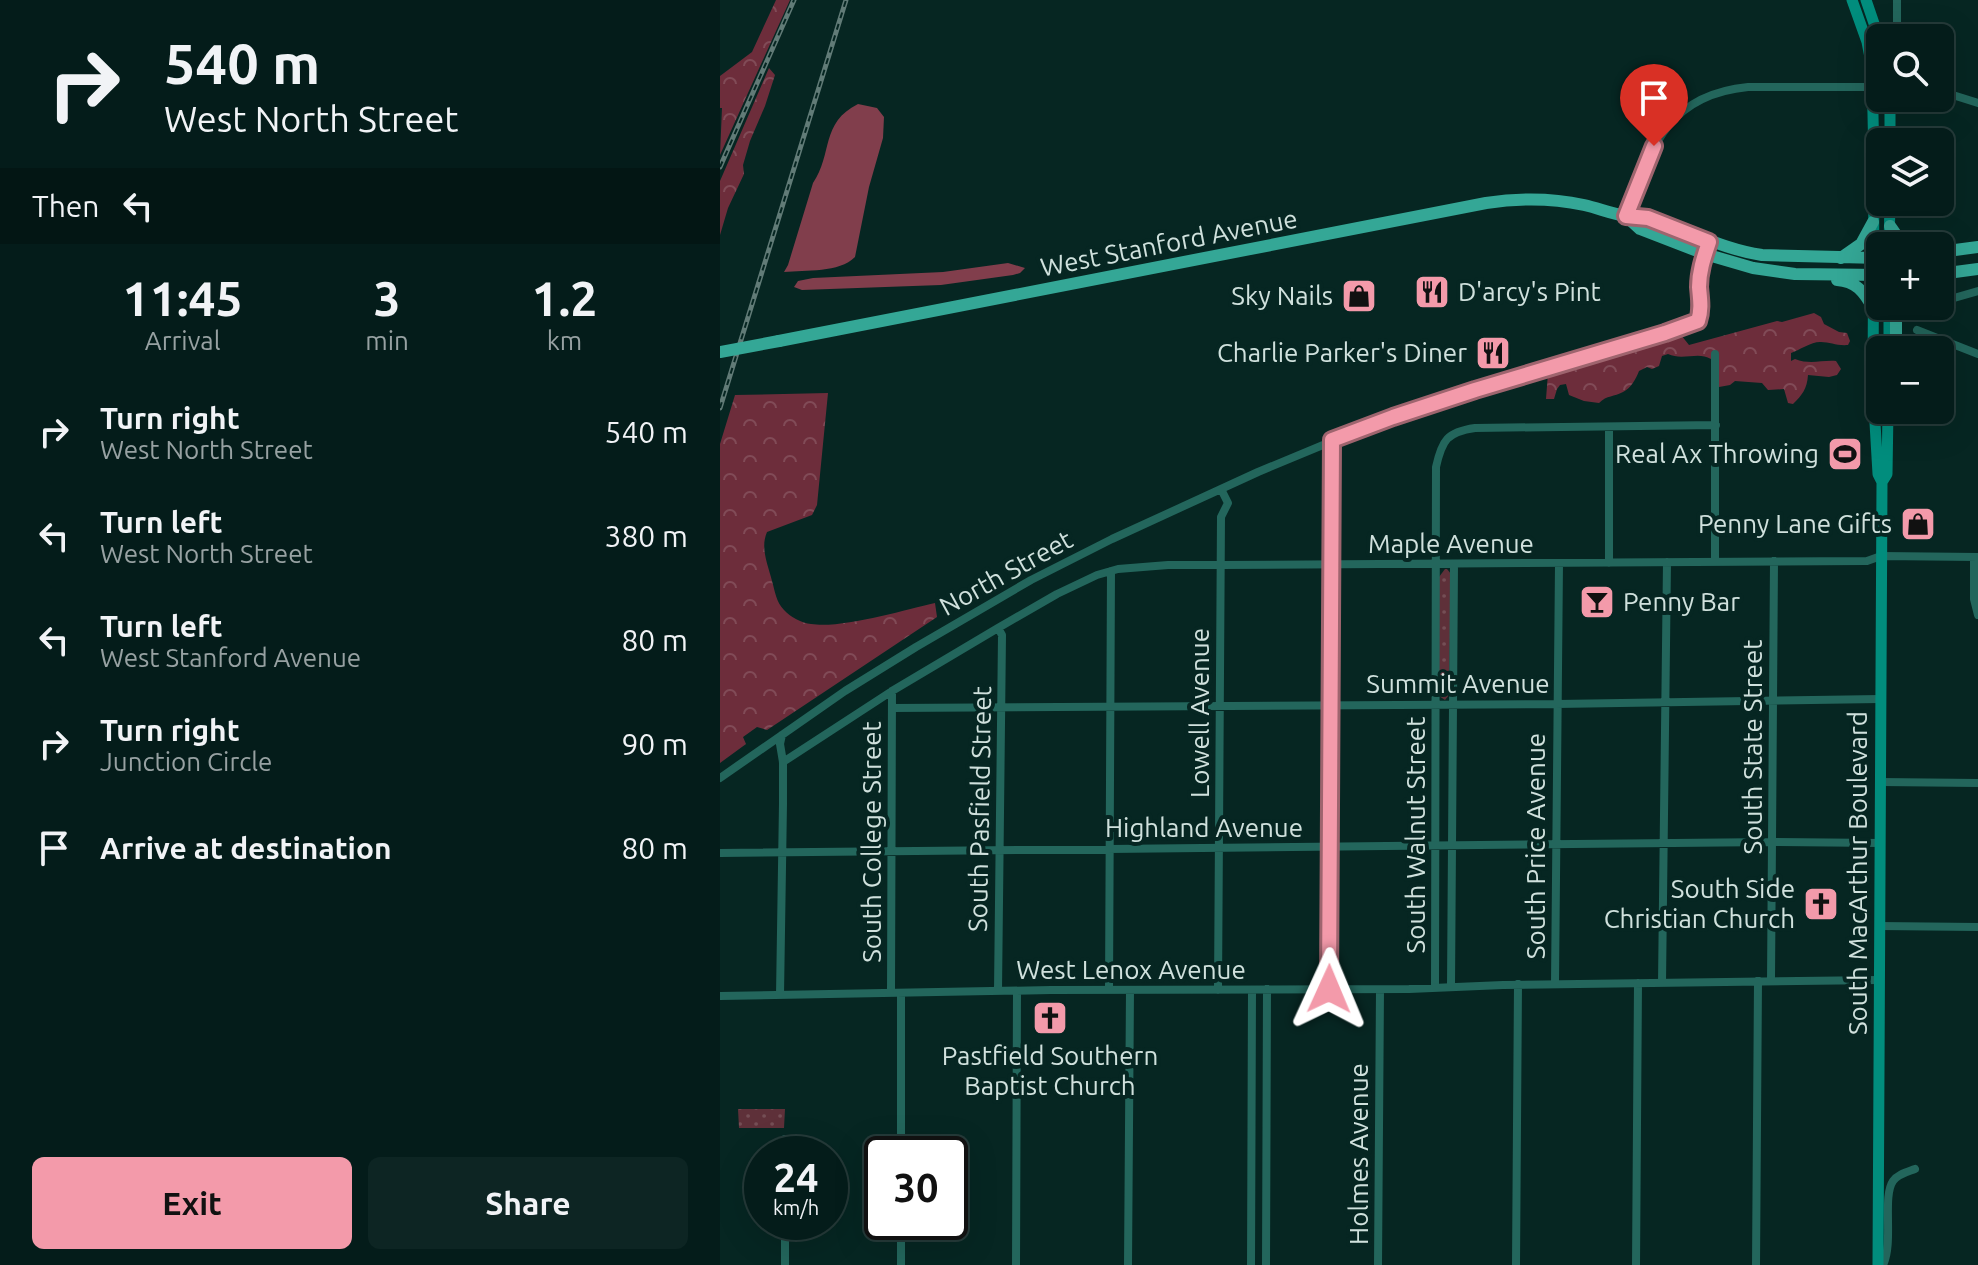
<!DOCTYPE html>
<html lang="en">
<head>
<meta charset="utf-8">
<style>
  :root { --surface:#041c1a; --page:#0d2523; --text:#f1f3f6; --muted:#97a1a2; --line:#253a39; --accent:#f39aaa }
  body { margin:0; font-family:Ubuntu,sans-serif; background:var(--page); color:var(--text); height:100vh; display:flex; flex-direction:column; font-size:30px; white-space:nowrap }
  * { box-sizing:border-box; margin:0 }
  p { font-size:26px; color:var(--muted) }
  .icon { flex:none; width:44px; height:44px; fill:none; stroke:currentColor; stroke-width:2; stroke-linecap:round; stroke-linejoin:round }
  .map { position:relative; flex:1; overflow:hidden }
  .details { display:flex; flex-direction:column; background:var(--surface); width:720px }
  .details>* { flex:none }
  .hud { background:#041c1a; color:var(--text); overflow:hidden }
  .tools { position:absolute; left:1146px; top:24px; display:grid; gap:16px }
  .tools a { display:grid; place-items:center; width:88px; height:88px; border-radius:12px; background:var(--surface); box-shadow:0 8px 32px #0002,0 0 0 2px var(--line); font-size:40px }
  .speed { position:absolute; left:24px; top:1136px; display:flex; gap:16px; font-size:40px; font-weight:700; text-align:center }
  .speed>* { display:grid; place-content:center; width:104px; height:104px; border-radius:50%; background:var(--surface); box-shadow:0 8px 32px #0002,0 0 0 2px var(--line); line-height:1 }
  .speed small { font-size:20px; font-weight:400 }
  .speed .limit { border:4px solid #111; border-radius:12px; background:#fff; color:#111 }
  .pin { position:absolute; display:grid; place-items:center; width:68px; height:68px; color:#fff; margin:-82px -34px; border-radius:50% 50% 50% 0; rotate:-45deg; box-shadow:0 0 8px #0007 }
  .pin .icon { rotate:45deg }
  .me { position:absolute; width:88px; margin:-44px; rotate:1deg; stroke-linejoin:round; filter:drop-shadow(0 0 6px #0008) }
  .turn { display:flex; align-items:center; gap:28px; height:168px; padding:0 32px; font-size:36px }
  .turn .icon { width:104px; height:104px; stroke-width:2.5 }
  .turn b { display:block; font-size:56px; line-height:68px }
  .then { display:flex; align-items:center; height:76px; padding:0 32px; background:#0003; gap:16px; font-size:30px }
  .eta { display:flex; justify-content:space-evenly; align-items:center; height:136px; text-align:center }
  .eta b { font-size:48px; font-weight:700; line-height:56px }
  .action { display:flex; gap:16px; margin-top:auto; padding:16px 32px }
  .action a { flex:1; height:92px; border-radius:12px; background:var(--accent); color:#111; font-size:32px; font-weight:700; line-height:92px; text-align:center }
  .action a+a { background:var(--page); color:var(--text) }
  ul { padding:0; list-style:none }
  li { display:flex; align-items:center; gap:24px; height:104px; padding:0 32px }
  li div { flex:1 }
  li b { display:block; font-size:30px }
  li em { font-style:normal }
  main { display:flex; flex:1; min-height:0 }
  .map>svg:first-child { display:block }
</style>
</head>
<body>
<main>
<section class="details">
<div class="hud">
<div class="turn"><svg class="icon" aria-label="right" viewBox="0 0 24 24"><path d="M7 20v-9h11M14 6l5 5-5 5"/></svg><div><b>540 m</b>West North Street</div></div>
<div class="then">Then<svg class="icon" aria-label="left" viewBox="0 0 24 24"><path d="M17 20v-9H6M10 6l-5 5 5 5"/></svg></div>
</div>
<div class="eta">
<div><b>11:45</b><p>Arrival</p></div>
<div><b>3</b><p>min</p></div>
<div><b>1.2</b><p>km</p></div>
</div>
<ul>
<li><svg class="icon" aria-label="right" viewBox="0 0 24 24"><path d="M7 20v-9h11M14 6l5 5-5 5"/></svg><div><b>Turn right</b><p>West North Street</p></div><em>540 m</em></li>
<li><svg class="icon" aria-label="left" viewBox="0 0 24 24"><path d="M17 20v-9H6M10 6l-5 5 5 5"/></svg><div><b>Turn left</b><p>West North Street</p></div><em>380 m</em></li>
<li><svg class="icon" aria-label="left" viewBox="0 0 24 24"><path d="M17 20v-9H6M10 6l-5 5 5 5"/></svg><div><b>Turn left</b><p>West Stanford Avenue</p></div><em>80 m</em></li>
<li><svg class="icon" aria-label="right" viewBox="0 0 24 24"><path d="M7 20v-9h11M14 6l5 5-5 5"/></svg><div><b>Turn right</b><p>Junction Circle</p></div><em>90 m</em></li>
<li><svg class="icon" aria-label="arrive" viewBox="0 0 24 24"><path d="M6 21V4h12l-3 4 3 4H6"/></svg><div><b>Arrive at destination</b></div><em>80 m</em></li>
</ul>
<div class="action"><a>Exit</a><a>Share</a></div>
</section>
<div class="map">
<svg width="1258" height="1265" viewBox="0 0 1258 1265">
  <defs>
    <pattern id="grass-dots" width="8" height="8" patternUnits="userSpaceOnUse" patternTransform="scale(2)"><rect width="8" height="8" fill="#5e3039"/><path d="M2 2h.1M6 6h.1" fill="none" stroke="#744e55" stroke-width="1.8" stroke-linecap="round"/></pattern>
    <pattern id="forest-crowns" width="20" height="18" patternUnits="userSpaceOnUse" patternTransform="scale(2)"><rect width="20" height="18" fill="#6d2d3b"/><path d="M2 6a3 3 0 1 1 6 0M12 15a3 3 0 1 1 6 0" fill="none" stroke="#814b57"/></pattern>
  </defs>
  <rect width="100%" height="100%" fill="#062622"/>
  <!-- grass -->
  <path fill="url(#grass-dots)" d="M725 569H727L731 574 729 695 725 700 719 696V577Z
    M18 1109H65L64 1128H19Z"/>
  <!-- forest -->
  <path fill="url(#forest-crowns)" d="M56 0H70L0 155 2 108H0V76L32 52Z
    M49 68 55 75 45 106 30 141 23 165 24 174 8 208 0 235V181Z
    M1094 313 1101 317 1104 324 1119 332 1127 333 1130 341 1128 345C1117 346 1110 342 1101 342 1093 341 1079 350 1071 353V361L1075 359C1090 365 1101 360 1116 361L1121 369 1117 375 1109 377 1088 375C1087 389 1082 395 1073 404L1068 403 1064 389 1048 390 1042 383 1015 381 1010 385 999 387 991 359C978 351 963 361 948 354L942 356 939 366 932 369 927 367 919 371C916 379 911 388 903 392 894 397 887 395 879 403L864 401 849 395 846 384 840 385 837 389 834 399H826L828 373 961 335 969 345 1057 321 1062 322Z
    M108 393 97 505 92 515 47 532C40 548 48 565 52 581 55 591 56 602 64 610 70 617 82 623 91 624 121 629 184 610 215 603L217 617 47 730 37 727 23 737 26 744 0 763V444L15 395Z"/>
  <!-- water -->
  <path fill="#813e4c" d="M138 104 157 108 164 117 163 138 149 187 135 257C119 273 86 270 64 272L68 265 93 183C113 154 100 123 138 104Z
    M288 263 305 268 300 273 293 275 221 285 82 290 74 287 78 281 93 278 223 272Z"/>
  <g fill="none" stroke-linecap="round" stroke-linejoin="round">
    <!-- minor -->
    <path stroke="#23665c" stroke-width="8" d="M1177 38V0
      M1220 91 1258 103
      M906 216C931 149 946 95 1028 87H1160
      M1220 302 1258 291
      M1203 308 1209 306
      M1197 330 1258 354
      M1254 557V599L1258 615
      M995 562V354
      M889 563V427
      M172 708 837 704 1160 699
      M63 762 172 691 278 628 337 594 377 575 398 569 448 565H501L1147 561 1161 556 1258 557
      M0 778 125 691 196 647 311 580 392 539 538 472 656 423 755 390 974 324 978 321 980 316V275L986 250
      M1160 782 1258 783
      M0 853 1052 842 1160 843
      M1159 926 1258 927
      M1051 981 1054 561
      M942 983 947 562
      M835 984 839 564
      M731 986 734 564
      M715 988 716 467C722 440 727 432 755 428L996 425
      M609 989 612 440
      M389 990 391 571
      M498 990 501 517 508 503 501 489
      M278 991 282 635 278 628
      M171 993 172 691
      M60 995 63 803V762L60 744 62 735
      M0 996 331 990 689 989 783 985 1159 980
      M65 1154V1139
      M181 1154V993
      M65 1265V1222
      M181 1265V1222
      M296 1265 297 991
      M408 1265 410 990
      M531 1265 532 990
      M546 1265 547 989
      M658 1265 660 990
      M796 1265 798 984
      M916 1265 918 983
      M1036 1265 1038 981
      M1163 1265C1174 1242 1162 1197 1173 1181 1178 1174 1187 1172 1195 1169"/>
    <!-- secondary -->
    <path stroke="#018d7d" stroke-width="11" d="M1132 0 1147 42 1152 68 1154 162 1153 389 1158 474 1162 482 1158 1265
      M1146 0 1160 41
      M1170 98V142
      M1169 246 1170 202
      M1169 350V306
      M1162 482 1167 474 1168 410"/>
    <!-- primary -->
    <path stroke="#34a796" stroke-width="12" d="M907 217 920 229 985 254 1033 268 1075 274 1160 275
      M1170 226 1184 246
      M1220 252 1258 247
      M1121 258 1141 244 1153 222
      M1220 274 1258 269
      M1117 280C1136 281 1144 292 1153 308
      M59 341 766 203C798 198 832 198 864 205 878 208 892 214 906 216 914 218 922 217 930 219 968 230 1002 249 1042 255L1160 258
      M1176 350V319L1179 306"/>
    <!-- rail casing -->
    <g stroke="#617b77" stroke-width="5">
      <path id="rail" d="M0 167 74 0
        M0 408 126 0"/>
    </g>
    <!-- rail -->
    <use href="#rail" stroke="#062622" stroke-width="2" stroke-dasharray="6" stroke-linecap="butt"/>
    <!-- primary-bridge -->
    <path stroke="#34a796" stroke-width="12" d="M0 352 59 341"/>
  </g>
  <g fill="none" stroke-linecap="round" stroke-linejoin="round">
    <!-- route casing -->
    <g stroke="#9e646e" stroke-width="20">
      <path id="route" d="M609 989 612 440 673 417 755 390 945 333 978 321C982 309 980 299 979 287 979 271 984 257 989 242L928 218 906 216 934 146"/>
    </g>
    <!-- route -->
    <use href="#route" stroke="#f39aaa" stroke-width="14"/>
  </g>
  <!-- icons -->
  <defs>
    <g id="restaurant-square" transform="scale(1.8)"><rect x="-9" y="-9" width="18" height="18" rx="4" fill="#f39aaa" stroke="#062622"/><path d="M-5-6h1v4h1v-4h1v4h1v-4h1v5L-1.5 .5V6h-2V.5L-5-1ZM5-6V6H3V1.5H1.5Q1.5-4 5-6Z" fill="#111"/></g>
    <g id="shop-square" transform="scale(1.8)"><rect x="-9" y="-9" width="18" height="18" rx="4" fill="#f39aaa" stroke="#062622"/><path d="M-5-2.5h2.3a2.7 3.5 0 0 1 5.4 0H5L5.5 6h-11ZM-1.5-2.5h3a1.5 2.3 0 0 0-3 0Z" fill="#111"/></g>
    <g id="stadium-square" transform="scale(1.8)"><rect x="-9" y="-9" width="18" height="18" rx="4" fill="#f39aaa" stroke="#062622"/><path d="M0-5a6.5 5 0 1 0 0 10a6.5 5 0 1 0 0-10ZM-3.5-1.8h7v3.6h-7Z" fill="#111"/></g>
    <g id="bar-square" transform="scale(1.8)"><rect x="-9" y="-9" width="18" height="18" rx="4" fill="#f39aaa" stroke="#062622"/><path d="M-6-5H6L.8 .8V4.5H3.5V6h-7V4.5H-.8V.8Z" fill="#111"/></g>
    <g id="church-square" transform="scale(1.8)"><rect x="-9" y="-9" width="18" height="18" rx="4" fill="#f39aaa" stroke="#062622"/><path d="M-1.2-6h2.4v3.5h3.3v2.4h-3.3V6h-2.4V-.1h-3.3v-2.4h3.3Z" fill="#111"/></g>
  </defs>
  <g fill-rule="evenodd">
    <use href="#restaurant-square" x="712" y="292"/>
    <use href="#shop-square" x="639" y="296"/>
    <use href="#restaurant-square" x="773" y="353"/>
    <use href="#stadium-square" x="1125" y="454"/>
    <use href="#shop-square" x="1198" y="524"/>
    <use href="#bar-square" x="877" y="602"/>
    <use href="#church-square" x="1101" y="904"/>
    <use href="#church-square" x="330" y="1018"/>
  </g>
  <g text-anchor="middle" stroke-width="8" stroke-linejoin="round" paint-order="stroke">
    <!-- street labels -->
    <g font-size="26" fill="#d0e1dd" stroke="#062622">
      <text transform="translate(449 243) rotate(-11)" y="9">West Stanford Avenue</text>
      <text x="731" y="553">Maple Avenue</text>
      <text transform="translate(286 573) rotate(-29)" y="9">North Street</text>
      <text x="738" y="693">Summit Avenue</text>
      <text transform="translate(480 713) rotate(-90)" y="9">Lowell Avenue</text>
      <text transform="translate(1033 747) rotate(-90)" y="9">South State Street</text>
      <text transform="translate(260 809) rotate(-89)" y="9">South Pasfield Street</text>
      <text x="484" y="837">Highland Avenue</text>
      <text transform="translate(696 835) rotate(-90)" y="9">South Walnut Street</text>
      <text transform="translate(152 842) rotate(-90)" y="9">South College Street</text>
      <text transform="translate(816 846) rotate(-90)" y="9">South Price Avenue</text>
      <text transform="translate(1138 873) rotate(-90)" y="9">South MacArthur Boulevard</text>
      <text x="411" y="979">West Lenox Avenue</text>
      <text transform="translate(639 1154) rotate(-90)" y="9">Holmes Avenue</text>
    </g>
    <!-- poi labels -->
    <g font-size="26" fill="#d0e1dd" stroke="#062622" text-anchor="end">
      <text x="738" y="301" text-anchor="start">D'arcy's Pint</text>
      <text x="613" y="305">Sky Nails</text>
      <text x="747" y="362">Charlie Parker's Diner</text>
      <text x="1099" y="463">Real Ax Throwing</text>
      <text x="1172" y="533">Penny Lane Gifts</text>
      <text x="903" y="611" text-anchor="start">Penny Bar</text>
      <text x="1075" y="898">South Side<tspan x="1075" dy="30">Christian Church</tspan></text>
      <text x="330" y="1065" text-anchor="middle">Pastfield Southern<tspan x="330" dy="30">Baptist Church</tspan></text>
    </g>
  </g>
</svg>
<div class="tools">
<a><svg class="icon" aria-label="search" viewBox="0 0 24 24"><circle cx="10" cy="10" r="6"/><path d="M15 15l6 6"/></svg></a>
<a><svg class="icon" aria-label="layers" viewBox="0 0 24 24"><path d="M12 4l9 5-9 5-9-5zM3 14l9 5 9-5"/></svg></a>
<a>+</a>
<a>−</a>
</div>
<div class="speed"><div>24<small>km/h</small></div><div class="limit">30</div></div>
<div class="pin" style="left:934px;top:146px;background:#d93025"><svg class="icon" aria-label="arrive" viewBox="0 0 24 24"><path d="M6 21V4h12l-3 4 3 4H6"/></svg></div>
<svg class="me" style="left:609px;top:989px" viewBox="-20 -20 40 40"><path d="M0-17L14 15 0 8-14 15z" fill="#f39aaa" stroke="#fff" stroke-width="4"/></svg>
</div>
</main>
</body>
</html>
